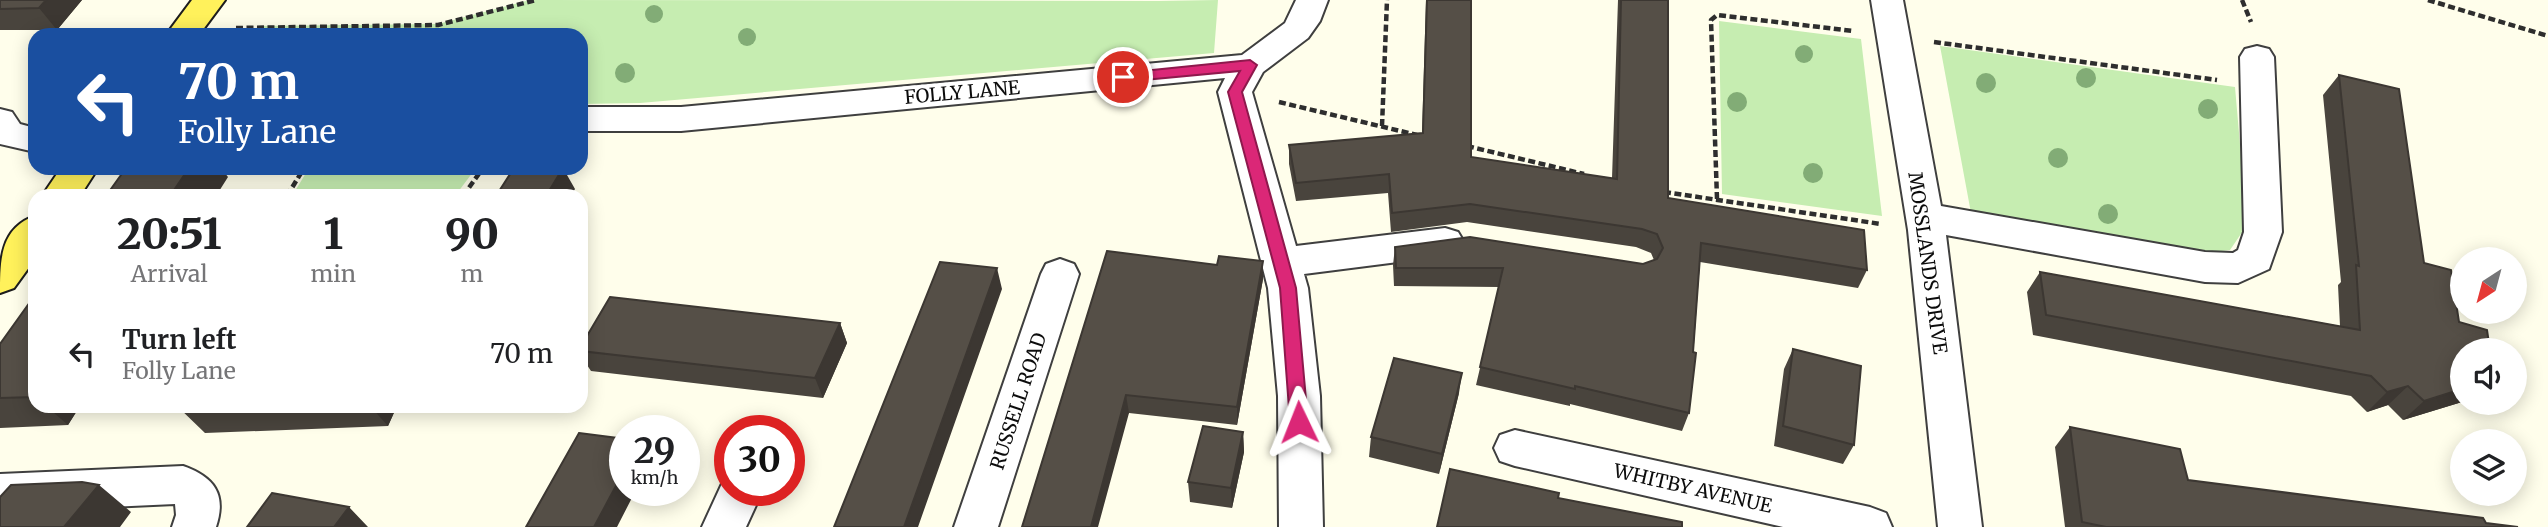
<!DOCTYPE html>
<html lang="en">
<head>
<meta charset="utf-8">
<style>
  :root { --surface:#fff; --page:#f6f6f6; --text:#202124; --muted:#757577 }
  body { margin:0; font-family:Merriweather,serif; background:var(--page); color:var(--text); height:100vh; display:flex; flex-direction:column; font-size:26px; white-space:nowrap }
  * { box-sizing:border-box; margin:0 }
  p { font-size:23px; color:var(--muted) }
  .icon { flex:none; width:38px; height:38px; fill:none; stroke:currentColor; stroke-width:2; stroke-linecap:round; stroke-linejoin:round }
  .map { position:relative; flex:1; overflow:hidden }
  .sheet { position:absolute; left:28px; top:189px; width:560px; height:224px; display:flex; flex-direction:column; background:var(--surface); border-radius:21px; box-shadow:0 4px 18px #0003 }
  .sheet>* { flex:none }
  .hud { position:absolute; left:28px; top:28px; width:560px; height:147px; border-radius:21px; box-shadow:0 4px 18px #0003; background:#1a4fa0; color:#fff; overflow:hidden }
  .needle { width:46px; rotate:216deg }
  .buttons { position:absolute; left:2450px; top:247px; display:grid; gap:14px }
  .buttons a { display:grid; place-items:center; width:77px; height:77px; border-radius:50%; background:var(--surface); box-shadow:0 4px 18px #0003; font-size:35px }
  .speed { position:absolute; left:609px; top:415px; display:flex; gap:14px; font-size:35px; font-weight:700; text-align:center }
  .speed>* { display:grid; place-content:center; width:91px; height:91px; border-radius:50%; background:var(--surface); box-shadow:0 4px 18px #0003; line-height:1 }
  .speed small { font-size:18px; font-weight:400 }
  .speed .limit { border:10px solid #d22; background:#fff; color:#111 }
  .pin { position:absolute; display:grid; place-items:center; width:60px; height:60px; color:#fff; margin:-30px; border:4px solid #fff; border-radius:50%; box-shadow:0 2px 7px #0007 }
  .me { position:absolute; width:77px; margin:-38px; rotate:358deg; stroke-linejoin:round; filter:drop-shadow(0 0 5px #0008) }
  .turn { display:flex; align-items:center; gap:24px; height:147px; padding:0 35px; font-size:32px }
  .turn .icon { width:91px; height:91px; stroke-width:2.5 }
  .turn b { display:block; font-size:49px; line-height:60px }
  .eta { display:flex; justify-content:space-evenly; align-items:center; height:119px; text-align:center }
  .eta b { font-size:42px; font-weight:800; line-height:49px }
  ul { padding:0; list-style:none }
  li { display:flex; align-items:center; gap:21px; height:91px; padding:0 35px }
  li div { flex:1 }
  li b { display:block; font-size:26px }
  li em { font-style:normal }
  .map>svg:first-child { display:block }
</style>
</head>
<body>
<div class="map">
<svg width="2548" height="527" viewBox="0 0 2548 527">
  <rect width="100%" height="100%" fill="#fffeeb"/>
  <!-- green -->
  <path fill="#c6edb1" d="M530 0 1158 1 1218 0 1214 53 640 103 581 104V35H251L258 26 438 24Z
    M1719 21 1861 39 1882 216 1722 194Z
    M1940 46 2235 87 2247 225 2230 250 2205 253 1971 213Z
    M309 168H476L455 196H292Z"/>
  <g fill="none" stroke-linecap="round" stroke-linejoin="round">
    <!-- minor casing -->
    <g stroke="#3f3f3f" stroke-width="4">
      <path id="minor" d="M1296 0H1328L1320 21 1308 38 1263 72 1252 92 1296 246 1445 228 1458 232 1464 242 1458 252 1445 256 1304 274 1308 288 1320 396 1323 527H1279L1278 396 1268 288 1218 92 1225 78 681 131H581V107H681L1242 55 1285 23Z
        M1871 0H1903L1941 206 2205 252 2233 253 2238 250 2244 232 2240 57 2245 49 2257 46 2269 49 2274 57 2282 232 2269 269 2238 283 2205 282 1946 235 1982 527H1938L1908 230Z
        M0 109 12 112 20 124 35 128V152L0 144Z
        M1060 259 1074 264 1079 274 998 527H954L1041 274 1046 264Z
        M1515 430 1870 507 1886 513 1892 527H1783L1515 466 1500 461 1494 448 1500 435Z
        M183 466C214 477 227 494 216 527H172L176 515 175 504 0 512V474Z
        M730 475V490H763L746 527H702L725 477Z"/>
    </g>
    <!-- major casing -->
    <g stroke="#1d1d1d" stroke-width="4">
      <path id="major" d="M192 0H225L199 35H166Z
        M61 168H98L80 196H42Z
        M35 216V259L14 288 0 293C0 261 0 228 35 216Z"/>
    </g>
    <!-- path -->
    <path stroke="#2e2e2e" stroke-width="4.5" stroke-dasharray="7 3.5" stroke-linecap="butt" d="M2242 0 2251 22
      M2428 0 2548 36
      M236 28 438 25 536 0
      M1934 42 2217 80
      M1279 102 1417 135
      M1382 126 1387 0
      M1467 146 1584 174
      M1664 192 1881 224
      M287 196 304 168
      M463 196 483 168
      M1717 199 1711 20 1717 15 1853 31"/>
    <!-- minor -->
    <use href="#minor" fill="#fff" fill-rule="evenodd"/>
    <!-- major -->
    <use href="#major" fill="#fff15b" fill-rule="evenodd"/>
  </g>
  <!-- trees -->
  <g fill="#82ac76">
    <circle cx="654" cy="14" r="9"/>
    <circle cx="747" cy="37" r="9"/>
    <circle cx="1804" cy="54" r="9"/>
    <circle cx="625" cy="73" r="10"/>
    <circle cx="2086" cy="78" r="10"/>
    <circle cx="1986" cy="83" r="10"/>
    <circle cx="1737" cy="102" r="10"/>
    <circle cx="2208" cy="109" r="10"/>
    <circle cx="2058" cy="158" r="10"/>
    <circle cx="1813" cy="173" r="10"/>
    <circle cx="2108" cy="214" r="10"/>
  </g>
  <!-- wall -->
  <path fill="#49443d" d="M0 0H82L57 30H0Z
    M1426 0H1471V157L1612 178 1618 0H1668V198L1867 270 1858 288 1700 262 1689 413 1682 431 1570 404V406L1476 385 1499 287 1394 286 1393 265 1395 247 1643 264 1654 260 1651 253 1636 247 1467 222 1391 232 1388 193 1296 201 1289 164V145L1422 133Z
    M2339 75 2462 350V402L2403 420 2388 405 2367 412 2351 396 2033 335 2027 292 2040 272 2340 326 2338 285 2341 282 2323 95Z
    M1263 261V279L1237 425 1129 413 1022 527 1217 265Z
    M35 295V406H80L68 425 0 428V344Z
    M840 323 847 343 823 398 591 371 581 356V346Z
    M1793 349 1854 445 1843 464 1774 446 1784 369Z
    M1459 393 1439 474 1369 457 1371 437Z
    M177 406H397L388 426 205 433Z
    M2070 427 2188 480 2486 523 2518 527H2065L2055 447Z
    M1243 432 1244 452 1232 508 1190 502 1188 482Z"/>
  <!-- shaded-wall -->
  <path fill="#3c3732" d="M46 0H82L57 30 39 8Z
    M189 168H221L228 177 216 196H170Z
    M563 168 575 189 571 196H546Z
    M1263 261V279L1237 425V407Z
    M997 268 1002 289 918 527H904Z
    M840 323 847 343 823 398 815 378Z
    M1462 373 1459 393 1439 474 1442 454Z
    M2408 386 2388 405 2367 412 2387 392Z
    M2462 389V402L2403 420 2424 401Z
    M1126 395 1129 413 1098 527H1091Z
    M46 406H80L68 425Z
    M370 406H397L388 426Z
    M1243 432 1244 452 1232 508 1231 488Z
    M625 469V490H636L617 527H594Z
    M99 485 131 512 120 527H64Z
    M349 507 368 527H334Z"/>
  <!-- building -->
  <path fill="#554f47" stroke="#3c3732" stroke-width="2" d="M0 0H46L39 8 0 9Z
    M1427 0H1471V157L1617 179 1621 0H1668V198L1864 230 1867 270 1701 243 1693 352 1696 353 1689 413 1575 386V389L1480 367 1503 268H1396L1395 247 1470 237 1643 264 1657 259 1663 248 1657 234 1642 229 1470 204 1392 213 1389 174 1296 183 1289 145 1423 133Z
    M2339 75 2399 89 2424 263 2451 270 2459 322 2487 330 2490 350H2462V389L2424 401 2408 386 2387 392 2371 376 2046 315 2040 272 2360 330 2356 265 2359 266Z
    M126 168H189L170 196H106Z
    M514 168H563L546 196H496Z
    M1107 251 1217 265 1219 256 1263 261 1237 407 1126 395 1091 527H1022Z
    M940 262 997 268 904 527H834Z
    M35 295V397L0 398V344Z
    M610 297 840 323 815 378 581 351V346Z
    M1793 349 1861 366 1854 445 1783 426Z
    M1394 358 1462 373 1442 454 1371 437Z
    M1203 426 1243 432 1231 488 1188 482Z
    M2070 427 2180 449 2188 480 2483 518 2486 523 2518 527H2106L2082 522Z
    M579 433 625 439V469L594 527H526Z
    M1450 469 1559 493 1558 498 1682 522V527H1437Z
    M82 482 99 485 64 527H0V497L11 485Z
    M272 493 349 507 334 527H247Z"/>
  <!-- route -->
  <path fill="#db2777" stroke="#8e194d" stroke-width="2" d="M1250 60 1257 65 1242 92 1296 288 1308 422 1305 427 1299 429 1293 427 1290 422 1280 288 1228 92 1240 71 1123 82 1116 77 1123 73Z"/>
  <g text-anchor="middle" stroke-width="7" stroke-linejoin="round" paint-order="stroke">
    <!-- street labels -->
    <g font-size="19" fill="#0c0c0c" stroke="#fff">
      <text transform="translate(962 92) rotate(-5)" y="7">FOLLY LANE</text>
      <text transform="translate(1928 263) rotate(82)" y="7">MOSSLANDS DRIVE</text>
      <text transform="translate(1018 401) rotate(-72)" y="7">RUSSELL ROAD</text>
      <text transform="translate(1693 488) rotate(13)" y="7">WHITBY AVENUE</text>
    </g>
  </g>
</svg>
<div class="buttons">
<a><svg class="needle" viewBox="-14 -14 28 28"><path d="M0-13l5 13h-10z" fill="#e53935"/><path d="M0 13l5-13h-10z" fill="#757577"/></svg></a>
<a><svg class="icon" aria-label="sound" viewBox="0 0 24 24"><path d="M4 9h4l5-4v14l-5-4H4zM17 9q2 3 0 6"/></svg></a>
<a><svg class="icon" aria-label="layers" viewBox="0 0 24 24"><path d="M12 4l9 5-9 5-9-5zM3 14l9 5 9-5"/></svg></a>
</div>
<div class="speed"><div>29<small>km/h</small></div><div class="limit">30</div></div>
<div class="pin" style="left:1123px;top:77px;background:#d93025"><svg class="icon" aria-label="arrive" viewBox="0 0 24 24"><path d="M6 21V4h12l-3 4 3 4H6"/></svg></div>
<svg class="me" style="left:1299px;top:422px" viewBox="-20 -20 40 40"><path d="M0-17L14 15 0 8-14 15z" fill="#db2777" stroke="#fff" stroke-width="4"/></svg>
<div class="hud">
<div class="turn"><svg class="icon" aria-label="left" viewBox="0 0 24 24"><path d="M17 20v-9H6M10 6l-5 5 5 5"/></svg><div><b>70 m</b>Folly Lane</div></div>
</div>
<section class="sheet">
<div class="eta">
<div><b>20:51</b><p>Arrival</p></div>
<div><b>1</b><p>min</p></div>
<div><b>90</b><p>m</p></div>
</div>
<ul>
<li><svg class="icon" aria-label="left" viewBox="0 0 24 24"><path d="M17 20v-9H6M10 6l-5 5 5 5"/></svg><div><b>Turn left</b><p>Folly Lane</p></div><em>70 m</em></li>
</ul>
</section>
</div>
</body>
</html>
